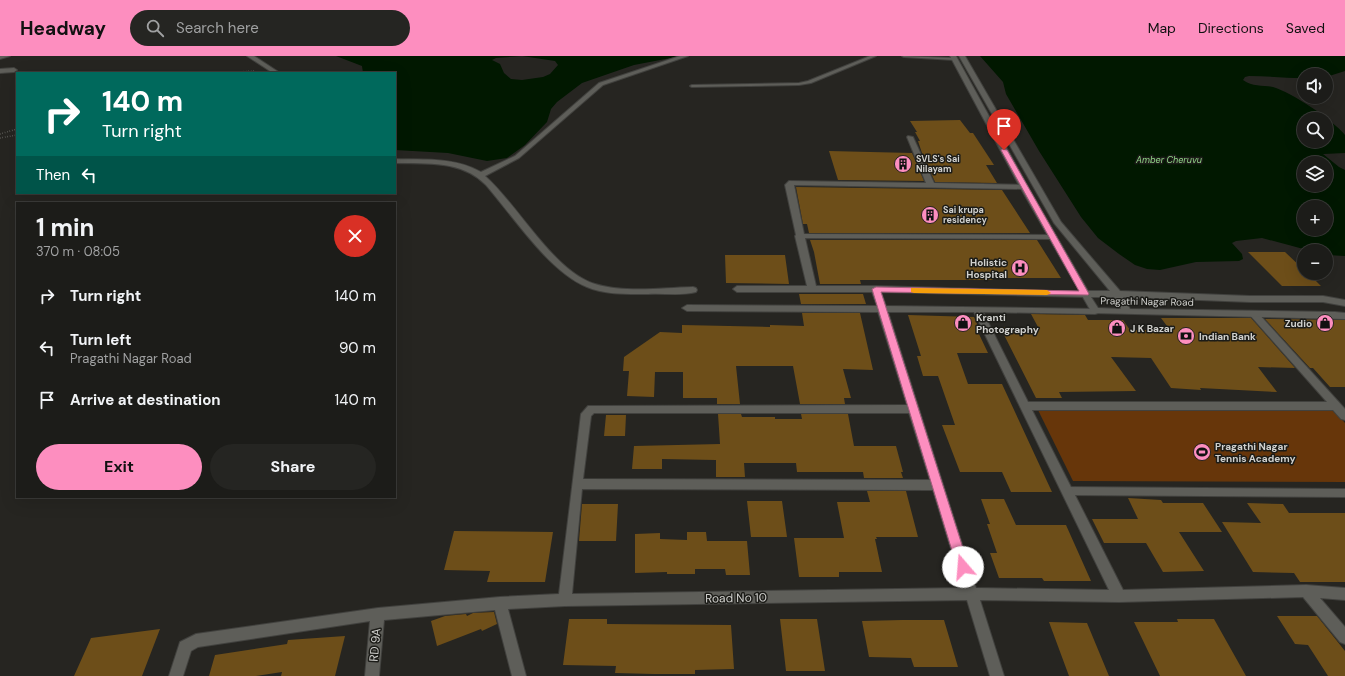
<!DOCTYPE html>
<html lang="en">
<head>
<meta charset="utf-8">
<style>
  :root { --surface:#1c1c19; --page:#252522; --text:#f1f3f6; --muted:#a0a1a2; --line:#3a3a38; --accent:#fd8ebf }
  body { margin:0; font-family:"DM Sans",sans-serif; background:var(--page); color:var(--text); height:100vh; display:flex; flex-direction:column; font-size:15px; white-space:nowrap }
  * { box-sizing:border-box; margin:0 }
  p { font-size:13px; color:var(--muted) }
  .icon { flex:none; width:22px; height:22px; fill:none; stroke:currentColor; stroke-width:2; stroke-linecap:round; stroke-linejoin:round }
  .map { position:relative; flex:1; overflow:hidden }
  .drawer { position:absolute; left:16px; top:146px; width:380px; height:296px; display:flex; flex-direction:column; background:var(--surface); border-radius:0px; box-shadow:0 4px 16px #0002,0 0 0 1px var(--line) }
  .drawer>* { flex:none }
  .banner { position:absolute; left:16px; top:16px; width:380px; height:122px; border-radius:0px; box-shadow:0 4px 16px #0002,0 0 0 1px var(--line); background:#00695c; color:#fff; overflow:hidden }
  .fabs { position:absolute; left:1297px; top:12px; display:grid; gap:8px }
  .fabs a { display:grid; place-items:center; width:36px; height:36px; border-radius:50%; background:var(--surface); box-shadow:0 4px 16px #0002,0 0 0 1px var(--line); font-size:20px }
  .pin { position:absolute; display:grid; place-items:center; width:34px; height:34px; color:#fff; margin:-41px -17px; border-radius:50% 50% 50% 0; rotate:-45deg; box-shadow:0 0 4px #0007 }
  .pin .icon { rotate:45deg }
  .me { position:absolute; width:44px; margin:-22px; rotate:342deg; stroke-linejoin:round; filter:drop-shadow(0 0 3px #0008) }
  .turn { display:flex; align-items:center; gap:14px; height:84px; padding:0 20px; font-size:18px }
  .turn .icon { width:52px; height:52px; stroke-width:2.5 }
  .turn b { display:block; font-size:28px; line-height:34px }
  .then { display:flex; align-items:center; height:38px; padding:0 20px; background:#0003; gap:8px; font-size:15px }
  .round { display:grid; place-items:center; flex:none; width:42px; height:42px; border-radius:21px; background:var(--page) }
  .summary { display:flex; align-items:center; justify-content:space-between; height:68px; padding:0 20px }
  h1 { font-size:24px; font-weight:700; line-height:30px }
  .button { display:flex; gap:8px; margin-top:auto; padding:8px 20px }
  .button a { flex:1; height:46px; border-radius:24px; background:var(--accent); color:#111; font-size:16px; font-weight:700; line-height:46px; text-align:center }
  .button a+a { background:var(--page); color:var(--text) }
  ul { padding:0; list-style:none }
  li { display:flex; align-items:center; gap:12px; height:52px; padding:0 20px }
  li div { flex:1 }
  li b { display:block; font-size:15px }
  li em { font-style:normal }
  header { display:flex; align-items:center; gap:24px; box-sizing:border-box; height:56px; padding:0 20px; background:var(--accent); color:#111 }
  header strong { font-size:19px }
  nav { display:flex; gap:22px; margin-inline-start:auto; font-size:14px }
  .search { width:280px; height:36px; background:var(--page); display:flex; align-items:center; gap:10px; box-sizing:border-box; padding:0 14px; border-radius:22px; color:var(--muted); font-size:15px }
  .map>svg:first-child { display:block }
</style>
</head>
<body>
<header>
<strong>Headway</strong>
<div class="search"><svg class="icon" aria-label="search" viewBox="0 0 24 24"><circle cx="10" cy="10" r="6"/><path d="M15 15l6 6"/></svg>Search here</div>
<nav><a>Map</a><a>Directions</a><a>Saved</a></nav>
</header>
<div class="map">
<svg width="1345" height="620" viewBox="0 0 1345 620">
  <rect width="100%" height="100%" fill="#262521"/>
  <!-- green -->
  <path fill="#67360a" d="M1038 354 1334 355 1345 367V426L1073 425Z"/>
  <!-- water -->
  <path fill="#011800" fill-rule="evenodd" d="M336 0H681L634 9 582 27 557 46 551 53 547 66 525 89 507 102 487 105 448 97 395 94V17H363L362 10ZM522 0 555 5 558 9 550 18 543 21 522 24 511 23 504 17 500 8 492 4 496 2Z
    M980 0H1345V15L1326 21V19H1304V22C1286 22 1267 20 1249 20L1245 21 1243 24C1253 31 1262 29 1273 31 1291 36 1333 64 1345 79V97L1323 98 1339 111 1345 114V200L1327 199H1326V195H1311L1262 182 1236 185 1232 187 1242 198 1243 203 1239 205 1196 206 1160 214 1147 213 1135 209 1119 198 1098 182 1081 161 1039 95 1006 38 1003 26ZM1304 63H1326V85H1304ZM1304 107H1326V129H1304ZM1304 151H1326V173H1304Z"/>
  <!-- building -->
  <path fill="#6d4e19" d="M960 64 970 77H973L994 109H986L997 127 935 126 922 97 918 85H920L915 76H917L910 65Z
    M829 95 912 97 924 125 838 124Z
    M796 131 1002 134 1030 177H809L807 168H803Z
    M810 184H1037L1061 222H992L993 224H860L861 228H820L814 196Z
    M1248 196H1285L1304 214V217H1308L1321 230H1282Z
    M725 199H785L789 228 726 227Z
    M799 238H863L866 248H801Z
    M802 257H860L873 314 843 313 851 342H844L845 348H800L793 310H736L740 348H717V342H683V316H655L654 341 627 340 629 315H623L624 301 660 276 682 277V269L770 271V269L804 270Z
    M1031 258 1085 259 1088 264H1123L1130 274H1170L1161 262H1251L1295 312 1258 311 1277 336 1200 332 1201 334 1171 332 1151 302 1111 301 1136 335 1059 336 1062 342H1036L1000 271H1038Z
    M908 259 974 261 980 275 978 276 988 297H957L968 328H1002L1052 436H1011L1002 416H960L942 369H955L938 320H923L917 300H921Z
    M1265 263 1345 264V331H1330L1313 312H1310Z
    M718 358H741L742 361H775V363H802L801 358H848L854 390H896L903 416H901L903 422H864L863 416H797L796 407H744L745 421H716V404L662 403V413H632L634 390 720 388Z
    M606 359H626L625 380H604Z
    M867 435H906L918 481H876L877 483H875L882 516H839V521H799L794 482H844L837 446H870Z
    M1128 442 1161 444 1163 447H1203L1222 476H1179L1204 515 1163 516 1146 487H1104L1092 463H1138Z
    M981 443H1004L1016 469H1066L1091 525H1044L1042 522H999L990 497H997L987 468H990Z
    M747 445H782L787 481H751Z
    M1247 447 1283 448 1289 457H1345V526H1300L1294 517 1253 516 1222 466 1261 467Z
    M582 448H618L616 485H579Z
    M454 475 553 476 545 526H487L490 515 444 514Z
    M687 476H706L707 485H747L750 519H726L725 513H695V518H667V516L635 517V478L660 477V483L687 484Z
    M494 556 497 568 482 575 481 573 437 590 431 565 445 560 466 558 467 560 473 557Z
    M1277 560H1317L1345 595V620H1328L1308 589 1295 588Z
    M569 563H607V568L731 569 734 613 695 614V618H654L615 617 616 610 563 609Z
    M780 563H817L825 615H786Z
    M1177 563H1214L1246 620H1160L1134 566H1178Z
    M902 564H944L958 611H914L911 602 869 601 862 565Z
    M1049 566 1087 567 1109 620H1069Z
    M160 573 142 620H74L91 582Z
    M345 580 335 620H281L282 616 256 620H209L215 599 287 588 288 584Z"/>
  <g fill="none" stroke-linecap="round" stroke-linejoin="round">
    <!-- service casing -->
    <g stroke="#41413e" stroke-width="2">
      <path id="service" d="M870 0H876L811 27 799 29 692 31 690 30 692 29 799 27 808 25Z
        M902 0 954 2 956 3 954 4 904 1Z
        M1067 431 1345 433V441L1067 439 1064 438 1062 435 1064 432Z"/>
    </g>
    <!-- minor casing -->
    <g stroke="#41413e" stroke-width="2">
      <path id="minor" d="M0 0H10L0 3Z
        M247 0H254L280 17H273Z
        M680 0H688L603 29 519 102 485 120C518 149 553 215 595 228 624 237 663 232 693 231L696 232 697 234 696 236C681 240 663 237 648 238 628 238 606 239 587 231 549 216 513 160 486 129 462 104 427 108 395 107V103C424 104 455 101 481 116L515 100 599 27Z
        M0 13 14 12 17 14 14 16 0 17Z
        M908 80 913 81 934 127 1024 129 1028 131 1024 133 794 129 804 178 1053 179 1057 181 1053 183 805 182 816 230H876L1088 236 1089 238 1085 241 881 236 886 250 1098 253 1100 255 1098 257 1095 258 983 256 1028 346H1327L1249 258 1254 255 1257 256 1345 353V364L1341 363 1333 354H1032L1123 534 1306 529 1345 532V544L1320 542 1345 571V588L1340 586 1303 541 1119 546 980 544 1004 620H990L967 544 565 550 508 553 526 620H512L495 554 384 564 379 620H365L370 565 198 591 191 595 183 620H169L180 586 196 578 378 552 500 541 559 538 581 358 588 350 907 349 878 256 687 255 682 252 687 249 877 250 872 236H737L733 233 737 230H807L795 180 796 179 785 129 789 125 926 127 907 81ZM888 256H974L1109 534 976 532ZM594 357H909L930 424 583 423 591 360ZM582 433 933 434 963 532 572 538Z"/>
    </g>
    <!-- secondary casing -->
    <g stroke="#41413e" stroke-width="2">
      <path id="secondary" d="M950 0H956L1028 131 1088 235H1110L1054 167 959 0H965L1061 166 1120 235 1250 240H1323L1345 244V250L1323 246H1250L1123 241 1130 253 1335 256 1345 257V263L1092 257 1020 131ZM1091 241H1114L1121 253 1098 252Z"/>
    </g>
    <!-- path -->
    <path stroke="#7e7e7a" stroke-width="1.5" stroke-dasharray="0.5 2" stroke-linecap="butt" d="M221 17 254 15
      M0 78 17 73
      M0 82 17 79"/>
    <!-- service -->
    <use href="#service" fill="#5e5e59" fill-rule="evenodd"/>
    <!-- minor -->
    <use href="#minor" fill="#5e5e59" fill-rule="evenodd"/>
    <!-- secondary -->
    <use href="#secondary" fill="#5e5e59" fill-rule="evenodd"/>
  </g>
  <!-- route -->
  <path fill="#fd8ebf" stroke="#a45c7c" d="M1002 93 1007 94 1089 238 1088 239 881 236 969 511 967 514 963 516 959 514 957 511 872 233 876 231 1079 235 1001 94Z"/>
  <!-- slow -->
  <path fill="#f59e0b" d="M911 232 1047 234 1051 237 1047 239 914 237 911 236Z"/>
  <!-- icons -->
  <defs>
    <g id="building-disc" transform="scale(0.9)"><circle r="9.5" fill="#fd8ebf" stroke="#1c1c18"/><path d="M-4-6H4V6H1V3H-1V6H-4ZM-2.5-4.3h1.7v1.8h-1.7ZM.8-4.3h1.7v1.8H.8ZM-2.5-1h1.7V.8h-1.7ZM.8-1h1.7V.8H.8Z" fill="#111"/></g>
    <g id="hospital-disc" transform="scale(0.9)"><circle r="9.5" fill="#fd8ebf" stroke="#1c1c18"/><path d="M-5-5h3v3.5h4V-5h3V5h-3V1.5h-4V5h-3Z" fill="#111"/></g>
    <g id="shop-disc" transform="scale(0.9)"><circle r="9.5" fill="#fd8ebf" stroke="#1c1c18"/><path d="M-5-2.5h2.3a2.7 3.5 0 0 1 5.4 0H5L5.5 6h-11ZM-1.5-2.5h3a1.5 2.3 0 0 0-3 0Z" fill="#111"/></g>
    <g id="bank-disc" transform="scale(0.9)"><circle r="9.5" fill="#fd8ebf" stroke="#1c1c18"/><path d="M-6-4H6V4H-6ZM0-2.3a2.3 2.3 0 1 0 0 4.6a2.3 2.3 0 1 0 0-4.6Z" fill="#111"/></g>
    <g id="stadium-disc" transform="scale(0.9)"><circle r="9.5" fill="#fd8ebf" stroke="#1c1c18"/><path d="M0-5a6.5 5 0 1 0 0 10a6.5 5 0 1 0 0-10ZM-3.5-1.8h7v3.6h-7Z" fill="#111"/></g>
  </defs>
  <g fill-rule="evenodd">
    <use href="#building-disc" x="903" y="108"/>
    <use href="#building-disc" x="930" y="159"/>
    <use href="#hospital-disc" x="1020" y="212"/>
    <use href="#shop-disc" x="963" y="267"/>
    <use href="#shop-disc" x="1325" y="267"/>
    <use href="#shop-disc" x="1117" y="272"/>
    <use href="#bank-disc" x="1186" y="280"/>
    <use href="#stadium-disc" x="1202" y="396"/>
  </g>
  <g text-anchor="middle" stroke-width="3" stroke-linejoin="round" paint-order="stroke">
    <!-- far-poi labels -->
    <g font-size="9" font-weight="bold" fill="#d1d1ce" stroke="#1c1c18" text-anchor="start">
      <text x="916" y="106">SVLS's Sai<tspan x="916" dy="10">Nilayam</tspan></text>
      <text x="943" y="157">Sai krupa<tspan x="943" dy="10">residency</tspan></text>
    </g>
    <!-- far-water labels -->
    <g font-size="9" font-style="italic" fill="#91d788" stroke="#1c1c18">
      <text x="1169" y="107">Amber Cheruvu</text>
    </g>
    <!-- poi labels -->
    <g font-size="10" font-weight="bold" fill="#d1d1ce" stroke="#1c1c18" text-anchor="start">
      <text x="1007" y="210" text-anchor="end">Holistic<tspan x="1007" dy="12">Hospital</tspan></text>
      <text x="976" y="265">Kranti<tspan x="976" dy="12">Photography</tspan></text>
      <text x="1312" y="271" text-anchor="end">Zudio</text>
      <text x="1130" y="276">J K Bazar</text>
      <text x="1199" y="284">Indian Bank</text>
      <text x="1215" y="394">Pragathi Nagar<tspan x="1215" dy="12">Tennis Academy</tspan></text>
    </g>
    <!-- street labels -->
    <g font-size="10" fill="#d1d1ce" stroke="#1c1c18">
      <text transform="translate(1147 245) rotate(1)" y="4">Pragathi Nagar Road</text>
    </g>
    <!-- near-street labels -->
    <g font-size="12" fill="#d1d1ce" stroke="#1c1c18">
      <text transform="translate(736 542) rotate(-1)" y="4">Road No 10</text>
      <text transform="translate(375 589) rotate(-85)" y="4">RD 9A</text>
    </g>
  </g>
</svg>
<div class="fabs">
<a><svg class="icon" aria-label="sound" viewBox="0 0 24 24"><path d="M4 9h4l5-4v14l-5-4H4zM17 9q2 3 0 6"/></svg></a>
<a><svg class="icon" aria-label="search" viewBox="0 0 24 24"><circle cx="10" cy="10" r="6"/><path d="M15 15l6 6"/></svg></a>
<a><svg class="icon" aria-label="layers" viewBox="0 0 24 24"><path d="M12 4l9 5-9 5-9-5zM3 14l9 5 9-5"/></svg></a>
<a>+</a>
<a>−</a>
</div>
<div class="pin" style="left:1004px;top:94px;background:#d93025"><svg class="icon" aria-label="arrive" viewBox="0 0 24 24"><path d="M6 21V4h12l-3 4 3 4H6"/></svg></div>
<svg class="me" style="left:963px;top:511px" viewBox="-20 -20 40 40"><circle r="19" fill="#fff"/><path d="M0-13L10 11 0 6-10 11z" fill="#fd8ebf"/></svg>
<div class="banner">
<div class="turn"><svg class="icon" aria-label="right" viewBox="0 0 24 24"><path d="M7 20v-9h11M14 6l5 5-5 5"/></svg><div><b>140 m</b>Turn right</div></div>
<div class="then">Then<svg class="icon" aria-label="left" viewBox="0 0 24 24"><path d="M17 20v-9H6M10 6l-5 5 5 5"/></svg></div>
</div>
<section class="drawer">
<div class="summary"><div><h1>1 min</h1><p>370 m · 08:05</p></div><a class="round" style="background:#d93025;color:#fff"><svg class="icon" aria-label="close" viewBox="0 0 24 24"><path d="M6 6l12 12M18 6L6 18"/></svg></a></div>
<ul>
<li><svg class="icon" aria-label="right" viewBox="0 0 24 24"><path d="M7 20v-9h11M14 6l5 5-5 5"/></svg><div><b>Turn right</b></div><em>140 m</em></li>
<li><svg class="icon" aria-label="left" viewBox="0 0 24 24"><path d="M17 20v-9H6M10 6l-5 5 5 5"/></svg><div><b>Turn left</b><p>Pragathi Nagar Road</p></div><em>90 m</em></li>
<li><svg class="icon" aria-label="arrive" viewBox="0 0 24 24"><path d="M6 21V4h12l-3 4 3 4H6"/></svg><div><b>Arrive at destination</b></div><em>140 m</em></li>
</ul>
<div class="button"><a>Exit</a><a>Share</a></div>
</section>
</div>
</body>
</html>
